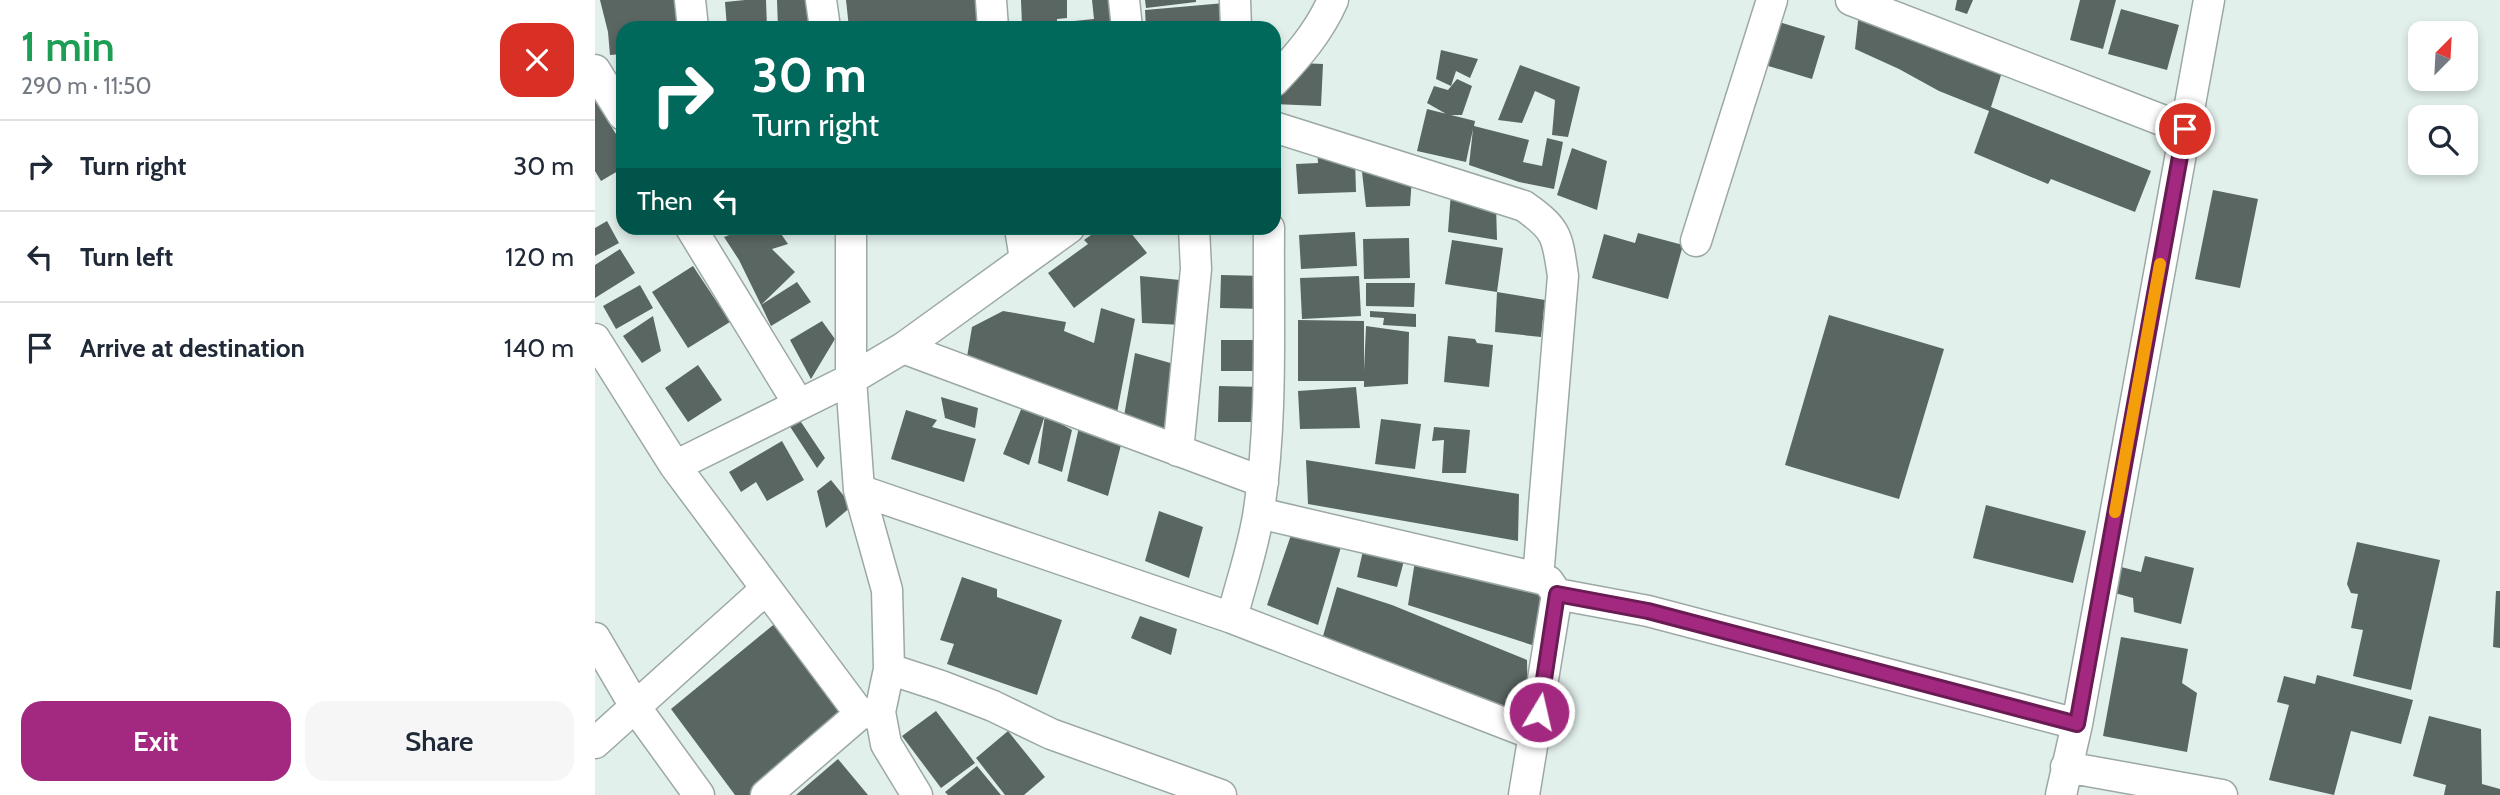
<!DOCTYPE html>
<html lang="en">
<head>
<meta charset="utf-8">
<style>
  :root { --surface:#fff; --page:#f6f6f7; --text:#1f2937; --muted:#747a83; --line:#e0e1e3; --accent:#a2297f }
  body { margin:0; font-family:Cabin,sans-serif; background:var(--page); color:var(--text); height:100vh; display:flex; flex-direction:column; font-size:26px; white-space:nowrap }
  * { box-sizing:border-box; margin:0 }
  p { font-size:23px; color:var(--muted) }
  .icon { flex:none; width:38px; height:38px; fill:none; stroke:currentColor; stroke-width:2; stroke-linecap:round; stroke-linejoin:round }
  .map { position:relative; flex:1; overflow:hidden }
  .details { display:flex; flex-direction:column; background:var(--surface); width:595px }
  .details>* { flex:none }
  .hud { position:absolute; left:21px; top:21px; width:665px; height:214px; border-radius:21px; box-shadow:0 4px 10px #0003; background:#00695c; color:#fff; overflow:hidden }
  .needle { width:46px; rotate:24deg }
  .tools { position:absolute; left:1813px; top:21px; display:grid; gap:14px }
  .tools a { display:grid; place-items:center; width:70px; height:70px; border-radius:14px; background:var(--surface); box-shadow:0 4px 10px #0003; font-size:35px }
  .pin { position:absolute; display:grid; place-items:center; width:60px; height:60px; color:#fff; margin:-30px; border:4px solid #fff; border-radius:50%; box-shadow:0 2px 7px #0007 }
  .me { position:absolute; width:77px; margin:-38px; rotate:9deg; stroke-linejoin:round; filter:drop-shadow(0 0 5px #0008) }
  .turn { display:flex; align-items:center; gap:24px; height:147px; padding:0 21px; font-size:32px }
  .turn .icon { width:91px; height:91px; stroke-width:2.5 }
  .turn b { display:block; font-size:49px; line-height:60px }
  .then { display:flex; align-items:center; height:66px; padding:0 21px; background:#0003; gap:14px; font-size:26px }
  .round { display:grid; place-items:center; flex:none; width:74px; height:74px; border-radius:21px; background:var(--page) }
  .summary { display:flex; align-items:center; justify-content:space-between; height:119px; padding:0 21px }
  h1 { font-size:42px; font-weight:600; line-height:52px; color:#1e9e55 }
  .button { display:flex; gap:14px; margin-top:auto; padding:14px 21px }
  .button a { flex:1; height:80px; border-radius:21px; background:var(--accent); color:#fff; font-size:28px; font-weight:600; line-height:80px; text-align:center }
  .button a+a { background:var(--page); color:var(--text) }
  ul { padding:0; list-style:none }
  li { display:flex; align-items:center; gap:21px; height:91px; padding:0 21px; border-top:2px solid var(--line) }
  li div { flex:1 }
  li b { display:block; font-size:26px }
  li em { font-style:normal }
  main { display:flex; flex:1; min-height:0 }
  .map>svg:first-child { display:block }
</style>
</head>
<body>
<main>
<section class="details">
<div class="summary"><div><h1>1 min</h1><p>290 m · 11:50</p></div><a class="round" style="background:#d93025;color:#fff"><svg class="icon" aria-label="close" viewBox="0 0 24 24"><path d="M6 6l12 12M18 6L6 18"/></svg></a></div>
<ul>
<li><svg class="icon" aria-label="right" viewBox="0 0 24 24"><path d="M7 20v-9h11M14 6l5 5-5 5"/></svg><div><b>Turn right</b></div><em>30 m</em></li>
<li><svg class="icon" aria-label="left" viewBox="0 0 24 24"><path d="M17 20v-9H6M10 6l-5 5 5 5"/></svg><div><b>Turn left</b></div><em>120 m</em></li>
<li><svg class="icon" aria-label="arrive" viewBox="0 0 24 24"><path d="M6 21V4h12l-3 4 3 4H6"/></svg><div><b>Arrive at destination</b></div><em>140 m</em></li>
</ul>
<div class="button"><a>Exit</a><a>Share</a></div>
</section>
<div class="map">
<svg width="1905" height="795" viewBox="0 0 1905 795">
  <rect width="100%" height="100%" fill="#e2f0ec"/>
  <!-- building -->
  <path fill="#5a6662" d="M5 0H84L88 28H28V54L15 55 13 32Z
    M150 0H171L172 28H132L130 2Z
    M182 0H216L214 28H183Z
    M251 0H395L397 28H254Z
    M426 0H472V18L462 19V24L427 26Z
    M497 0H523L526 28H480L479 21 499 19Z
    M550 0H601V2L551 8Z
    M1362 0H1378L1372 14 1360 10Z
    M1485 0H1521L1508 49 1475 40Z
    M630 3 632 28H551L550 10Z
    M1526 9 1584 25 1572 70 1513 54Z
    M1264 12 1408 69 1396 107 1556 171 1540 212 1456 179 1453 184 1379 153 1394 111 1344 91 1304 69 1260 49Z
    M1184 22 1230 36 1217 79 1170 65Z
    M846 50 883 59 875 78 861 71 856 86 841 79Z
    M679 62 728 64 726 106 679 104Z
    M925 65 985 87 973 137 957 135 960 100 940 91 927 123 903 120Z
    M862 79 877 86 867 115H853L832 103 839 86 853 90Z
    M0 101 28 145V168L6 181 0 171Z
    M832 109 880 121 879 126 934 140 928 162 947 166 952 138 968 142 959 189 924 182 874 165 878 129 871 162 822 151Z
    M722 148 760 159 761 192 703 194 701 164 723 163Z
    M977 148 1012 161 1002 210 962 195Z
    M766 163 817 177 815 206 771 207Z
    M1618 190 1663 199 1645 288 1600 279Z
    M856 192 901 204 902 240 853 232Z
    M12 221 24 243 0 256V228Z
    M153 228H182L193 244 177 249 200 272 166 305 144 260 129 237Z
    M506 228H532L552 253 479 308 453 273 493 244 489 240Z
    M760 232 762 266 706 269 704 235Z
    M1043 233 1088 245 1073 299 997 278 1009 234 1040 243Z
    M814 238 815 278 769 279 768 239Z
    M857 240 908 248 902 292 850 284Z
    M25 249 40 273 0 298V265Z
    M98 266 135 322 93 348 57 292Z
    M626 275 669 276V309L625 308Z
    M545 276 585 280 588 325 547 323Z
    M764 276 766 316 707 319 705 278Z
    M202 282 216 302 176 326 166 305Z
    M771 283H820L819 307 771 306Z
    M45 285 58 308 21 329 8 306Z
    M902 292 950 300 946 337 900 332Z
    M506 308 540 319 521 418 458 387 372 357 377 327 408 311 471 322 469 331 499 343Z
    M775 311 821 314V327L788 325 789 318 775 317Z
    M1234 315 1349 349 1304 499 1190 465Z
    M58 316 66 351 47 363 28 336Z
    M703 320 769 321V371L771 326 814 332 813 384 769 387V381H703Z
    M227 321 240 339 216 379 195 340Z
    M853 336 880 339 882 343 898 345 894 387 849 382Z
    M626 340H669V371H626Z
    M540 353 579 364 569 430 529 416Z
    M103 365 127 400 93 422 70 388Z
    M624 386 669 387 668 422H623Z
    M761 387 765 428 705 429 703 391Z
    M346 397 383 408 380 428 350 418Z
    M427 407 450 415 434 465 408 454Z
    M311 410 342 420 337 427 381 439 369 482 296 459Z
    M450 415 477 430 467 472 443 463Z
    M204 419 230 458 222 468 192 422Z
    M786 419 826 424 820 469 780 464Z
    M484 427 526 445 513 496 472 481Z
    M839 427 875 430 871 473H847L849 440 837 441Z
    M187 441 209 480 172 501 161 482 146 492 134 472Z
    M711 460 924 494 923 541 713 504Z
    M236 480 257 506 231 528 222 491Z
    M1391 505 1491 531 1478 583 1378 558Z
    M564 511 608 527 594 578 550 561Z
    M696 535 746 547 723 625 672 605Z
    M770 542 811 553 802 587 762 577Z
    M1762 542 1845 560 1816 690 1758 676 1768 630 1756 628 1763 594 1756 593 1752 584Z
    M1550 556 1599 568 1586 624 1539 612 1538 598 1520 593 1526 567 1546 572Z
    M820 561 947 596 940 646 813 605Z
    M367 577 402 589V597L467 620 442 695 352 664 359 644 345 640Z
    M742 587 797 605 932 660 933 715 728 636Z
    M1901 591H1905V648L1898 647Z
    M545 616 582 629 576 655 536 638Z
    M183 621 250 718 163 795H140L76 709Z
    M1526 637 1593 649 1587 683 1602 693 1592 752 1508 736Z
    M1722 675 1818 700 1806 744 1756 731 1739 795 1674 780 1694 705 1682 702 1689 676 1720 684Z
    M341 711 380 763 346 788 307 736Z
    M1834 716 1886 729 1887 784 1905 789V795H1849L1851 785 1818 776Z
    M413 731 450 777 429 795H410L381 758Z
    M243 759 273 795H201Z
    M382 766 406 795H353L350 792Z"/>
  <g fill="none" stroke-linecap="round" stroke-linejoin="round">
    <!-- minor casing -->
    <g stroke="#9ca8a5" stroke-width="33">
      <path id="minor" d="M95 0 98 28
        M226 0 230 28
        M396 0 398 28
        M529 0 532 28
        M640 0 641 28
        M1256 0 1590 129
        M0 70 28 115
        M679 81C703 56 724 32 738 0
        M679 127 929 206C963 230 962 236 968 276L943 578
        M96 228 203 403
        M256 228V379L264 490 292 590 294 669 285 712 291 744 322 795
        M425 228 430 259
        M1101 241 1177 0
        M0 339 80 466 265 714
        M308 348 668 482
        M583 451 601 269 599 228
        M80 466 256 379 308 348 474 228
        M264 490 637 618 940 735
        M664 513 943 578 953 581 962 594 929 795
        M962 594 1053 611 1482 724
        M637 618C646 582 659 546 664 510 678 417 673 321 674 228
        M0 638 41 708 104 795
        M294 669 346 686 398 706 456 734 626 795
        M0 743 170 590
        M1471 767 1627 795
        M171 795 265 714 285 712
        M1466 795 1482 724 1614 0"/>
    </g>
    <!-- minor -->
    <use href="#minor" stroke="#fff" stroke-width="30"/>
  </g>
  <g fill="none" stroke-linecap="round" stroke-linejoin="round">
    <!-- route casing -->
    <g stroke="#691b53" stroke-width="18">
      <path id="route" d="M944 712 962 594 1053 611 1482 724 1590 129"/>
    </g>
    <!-- route -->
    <use href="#route" stroke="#a2297f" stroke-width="12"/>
    <!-- slow -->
    <path stroke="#f59e0b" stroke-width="12" d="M1520 512 1565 264"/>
  </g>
</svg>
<div class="tools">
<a><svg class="needle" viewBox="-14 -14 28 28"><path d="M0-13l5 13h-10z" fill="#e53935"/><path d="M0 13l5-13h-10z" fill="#747a83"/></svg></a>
<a><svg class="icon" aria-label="search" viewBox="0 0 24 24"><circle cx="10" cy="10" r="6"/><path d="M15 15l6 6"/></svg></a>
</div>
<div class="pin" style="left:1590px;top:129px;background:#d93025"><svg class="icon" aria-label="arrive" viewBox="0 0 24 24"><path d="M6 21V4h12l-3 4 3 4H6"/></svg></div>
<svg class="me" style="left:944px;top:712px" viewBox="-20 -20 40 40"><circle r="17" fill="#a2297f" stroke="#fff" stroke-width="3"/><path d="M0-11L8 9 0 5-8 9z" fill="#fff"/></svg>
<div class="hud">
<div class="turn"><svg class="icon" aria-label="right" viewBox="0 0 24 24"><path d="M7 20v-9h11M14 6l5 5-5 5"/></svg><div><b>30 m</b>Turn right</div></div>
<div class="then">Then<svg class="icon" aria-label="left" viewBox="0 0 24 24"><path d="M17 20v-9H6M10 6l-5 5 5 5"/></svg></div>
</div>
</div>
</main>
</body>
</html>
